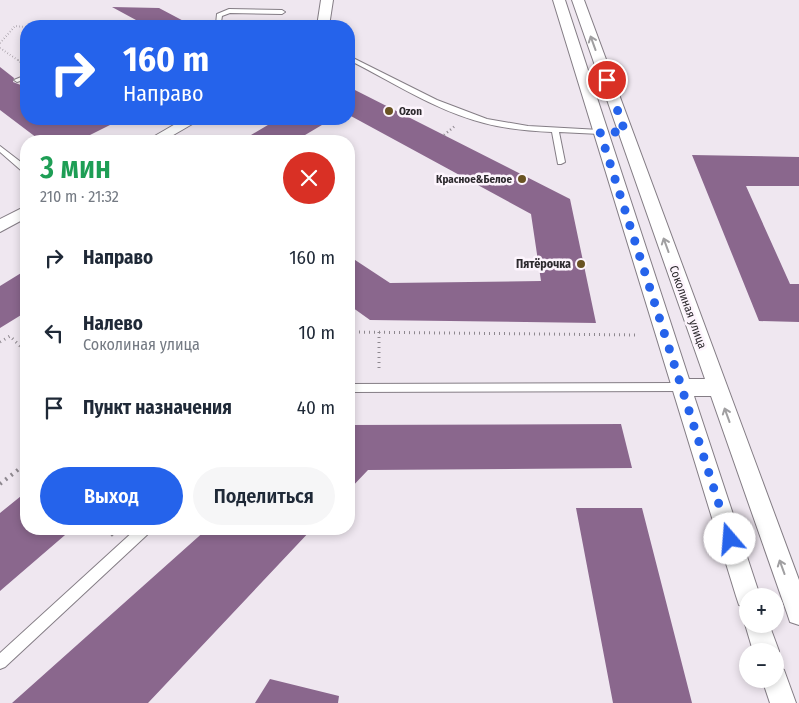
<!DOCTYPE html>
<html lang="ru">
<head>
<meta charset="utf-8">
<style>
  :root { --surface:#fff; --page:#f6f6f7; --text:#1f2937; --muted:#747a83; --accent:#2563eb }
  body { margin:0; font-family:"Fira Sans Condensed",sans-serif; background:var(--page); color:var(--text); height:100vh; display:flex; flex-direction:column; font-size:19px; white-space:nowrap }
  * { box-sizing:border-box; margin:0 }
  p { font-size:16px; color:var(--muted) }
  .icon { flex:none; width:28px; height:28px; fill:none; stroke:currentColor; stroke-width:2; stroke-linecap:round; stroke-linejoin:round }
  .map { position:relative; flex:1; overflow:hidden }
  .drawer { position:absolute; left:20px; top:135px; width:335px; height:400px; display:flex; flex-direction:column; background:var(--surface); border-radius:20px; box-shadow:0 2px 8px #0003 }
  .drawer>* { flex:none }
  .guide { position:absolute; left:20px; top:20px; width:335px; height:105px; border-radius:20px; box-shadow:0 2px 8px #0003; background:#2563eb; color:#fff; overflow:hidden }
  .controls { position:absolute; left:739px; top:588px; display:grid; gap:10px }
  .controls a { display:grid; place-items:center; width:45px; height:45px; border-radius:50%; background:var(--surface); box-shadow:0 2px 8px #0003; font-size:25px }
  .pin { position:absolute; display:grid; place-items:center; width:42px; height:42px; color:#fff; margin:-21px; border:2px solid #fff; border-radius:50%; box-shadow:0 1px 5px #0007 }
  .me { position:absolute; width:55px; margin:-28px; rotate:342deg; stroke-linejoin:round; filter:drop-shadow(0 0 4px #0008) }
  .turn { display:flex; align-items:center; gap:18px; height:105px; padding:0 20px; font-size:22px }
  .turn .icon { width:65px; height:65px; stroke-width:2.5 }
  .turn b { display:block; font-size:35px; line-height:42px }
  .round { display:grid; place-items:center; flex:none; width:52px; height:52px; border-radius:26px; background:var(--page) }
  .headline { display:flex; align-items:center; justify-content:space-between; height:85px; padding:0 20px }
  h1 { font-size:30px; font-weight:600; line-height:38px; color:#1e9e55 }
  .action { display:flex; gap:10px; margin-top:auto; padding:10px 20px }
  .action a { flex:1; height:58px; border-radius:30px; background:var(--accent); color:#fff; font-size:20px; font-weight:600; line-height:58px; text-align:center }
  .action a+a { background:var(--page); color:var(--text) }
  ul { padding:0; list-style:none }
  li { display:flex; align-items:center; gap:15px; height:75px; padding:0 20px }
  li div { flex:1 }
  li b { display:block; font-size:19px }
  li em { font-style:normal }
  .map>svg:first-child { display:block }
</style>
</head>
<body>
<div class="map">
<svg width="799" height="703" viewBox="0 0 799 703">
  <rect width="100%" height="100%" fill="#efe7f0"/>
  <!-- building -->
  <path fill="#8a678d" d="M112 7 159 8 193 26H147Z
    M0 67 14 78 13 82 26 87V119H122L78 141H41L0 110Z
    M349 87 570 199 596 323 370 320 349 305V256L390 283 541 281 531 214 349 115Z
    M278 119H332L295 141H241Z
    M692 155 799 157V186H746L790 284H799V322L759 321Z
    M26 270V312L0 328V286Z
    M621 424 632 468 368 470 349 490V425Z
    M26 492V529H72L0 591V513Z
    M576 508H642L692 703H613Z
    M207 529H312L148 703H12Z
    M270 679 339 696 338 703H255Z"/>
  <g fill="none" stroke-linecap="round" stroke-linejoin="round">
    <!-- service casing -->
    <g stroke="#847d85" stroke-width="2">
      <path id="service" d="M229 9 282 10 285 12 282 14 230 13 222 16 221 22 232 26 216 24 217 14Z
        M349 56 437 100 487 119 528 126 600 130 604 132 600 134 559 132 565 162 561 164H558L552 132C529 131 506 129 484 123 436 111 393 82 349 60Z
        M26 75V79L17 82 14 80Z
        M0 146 26 166V172H23L0 152Z
        M681 383 685 384 686 387 685 390 681 391 349 392V384Z
        M136 529H151L149 533 5 667 0 669V653Z"/>
    </g>
    <!-- minor casing -->
    <g stroke="#847d85" stroke-width="2">
      <path id="minor" d="M321 0H333L329 26H317Z
        M553 0H565L689 379H705L572 0H584L799 580V625L790 622 787 613 711 396H694L760 596H748V608L739 605 736 596Z
        M184 119H201L163 141H146Z
        M26 206V218L0 232V219Z
        M748 617V624H769L779 651 775 660V651H753L745 624Z
        M775 666 784 670 796 703H770L762 679H775Z"/>
    </g>
    <!-- path-far3 -->
    <path stroke="#8e888f" stroke-width="2" stroke-dasharray="0.5 2.5" stroke-linecap="butt" d="M0 43 15 26 26 27
      M0 48 22 63
      M18 60 26 59"/>
    <!-- path-far2 -->
    <path stroke="#8e888f" stroke-width="2.5" stroke-dasharray="1 3" stroke-linecap="butt" d="M444 135 455 126"/>
    <!-- path-far1 -->
    <path stroke="#8e888f" stroke-width="3" stroke-dasharray="1 4" stroke-linecap="butt" d="M349 332 639 335
      M379 332V372
      M0 342 10 336 26 352
      M23 467 26 464"/>
    <!-- path -->
    <path stroke="#8e888f" stroke-width="4" stroke-dasharray="2 5" stroke-linecap="butt" d="M0 484 24 465
      M107 529 114 536"/>
    <!-- service -->
    <use href="#service" fill="#fff" fill-rule="evenodd"/>
    <!-- minor -->
    <use href="#minor" fill="#fff" fill-rule="evenodd"/>
  </g>
  <!-- one-way arrows -->
  <defs><path id="oneway-shaft" d="M-6 0H5M1.5-3L5.5 0L1.5 3" fill="none" stroke-width="1.6" stroke-linecap="round" stroke-linejoin="round" transform="scale(1.25)"/></defs>
  <g stroke="#a09fa1">
    <use href="#oneway-shaft" transform="translate(593 43) rotate(-110)"/>
    <use href="#oneway-shaft" transform="translate(666 245) rotate(-110)"/>
    <use href="#oneway-shaft" transform="translate(727 415) rotate(-110)"/>
    <use href="#oneway-shaft" transform="translate(782 567) rotate(-110)"/>
  </g>
  <g fill="none" stroke-linecap="round" stroke-linejoin="round">
    <!-- route -->
    <path stroke="#2563eb" stroke-width="9" stroke-dasharray="0 16.2" d="M607 80 625 132H600L730 539"/>
  </g>
  <!-- markers -->
  <g fill="#695322" stroke="#fdf5fd" stroke-width="2">
    <circle cx="389" cy="111" r="5"/>
    <circle cx="522" cy="179" r="5"/>
    <circle cx="581" cy="264" r="5"/>
  </g>
  <g text-anchor="middle" stroke-width="5" stroke-linejoin="round" paint-order="stroke">
    <!-- far-poi labels -->
    <g font-size="11" font-weight="bold" fill="#2d2a2e" stroke="#fdf5fd" text-anchor="start">
      <text x="399" y="115">Ozon</text>
      <text x="512" y="183" text-anchor="end">Красное&amp;Белое</text>
    </g>
    <!-- poi labels -->
    <g font-size="12" font-weight="bold" fill="#2d2a2e" stroke="#fdf5fd" text-anchor="end">
      <text x="571" y="268">Пятёрочка</text>
    </g>
    <!-- street labels -->
    <g font-size="12" fill="#2d2a2e" stroke="#fdf5fd">
      <text transform="translate(688 307) rotate(70)" y="4">Соколиная улица</text>
    </g>
  </g>
</svg>
<div class="controls">
<a>+</a>
<a>−</a>
</div>
<div class="pin" style="left:607px;top:80px;background:#d93025"><svg class="icon" aria-label="arrive" viewBox="0 0 24 24"><path d="M6 21V4h12l-3 4 3 4H6"/></svg></div>
<svg class="me" style="left:730px;top:539px" viewBox="-20 -20 40 40"><circle r="19" fill="#fff"/><path d="M0-13L10 11 0 6-10 11z" fill="#2563eb"/></svg>
<div class="guide">
<div class="turn"><svg class="icon" aria-label="right" viewBox="0 0 24 24"><path d="M7 20v-9h11M14 6l5 5-5 5"/></svg><div><b>160 m</b>Направо</div></div>
</div>
<section class="drawer">
<div class="headline"><div><h1>3 мин</h1><p>210 m · 21:32</p></div><a class="round" style="background:#d93025;color:#fff"><svg class="icon" aria-label="close" viewBox="0 0 24 24"><path d="M6 6l12 12M18 6L6 18"/></svg></a></div>
<ul>
<li><svg class="icon" aria-label="right" viewBox="0 0 24 24"><path d="M7 20v-9h11M14 6l5 5-5 5"/></svg><div><b>Направо</b></div><em>160 m</em></li>
<li><svg class="icon" aria-label="left" viewBox="0 0 24 24"><path d="M17 20v-9H6M10 6l-5 5 5 5"/></svg><div><b>Налево</b><p>Соколиная улица</p></div><em>10 m</em></li>
<li><svg class="icon" aria-label="arrive" viewBox="0 0 24 24"><path d="M6 21V4h12l-3 4 3 4H6"/></svg><div><b>Пункт назначения</b></div><em>40 m</em></li>
</ul>
<div class="action"><a>Выход</a><a>Поделиться</a></div>
</section>
</div>
</body>
</html>
